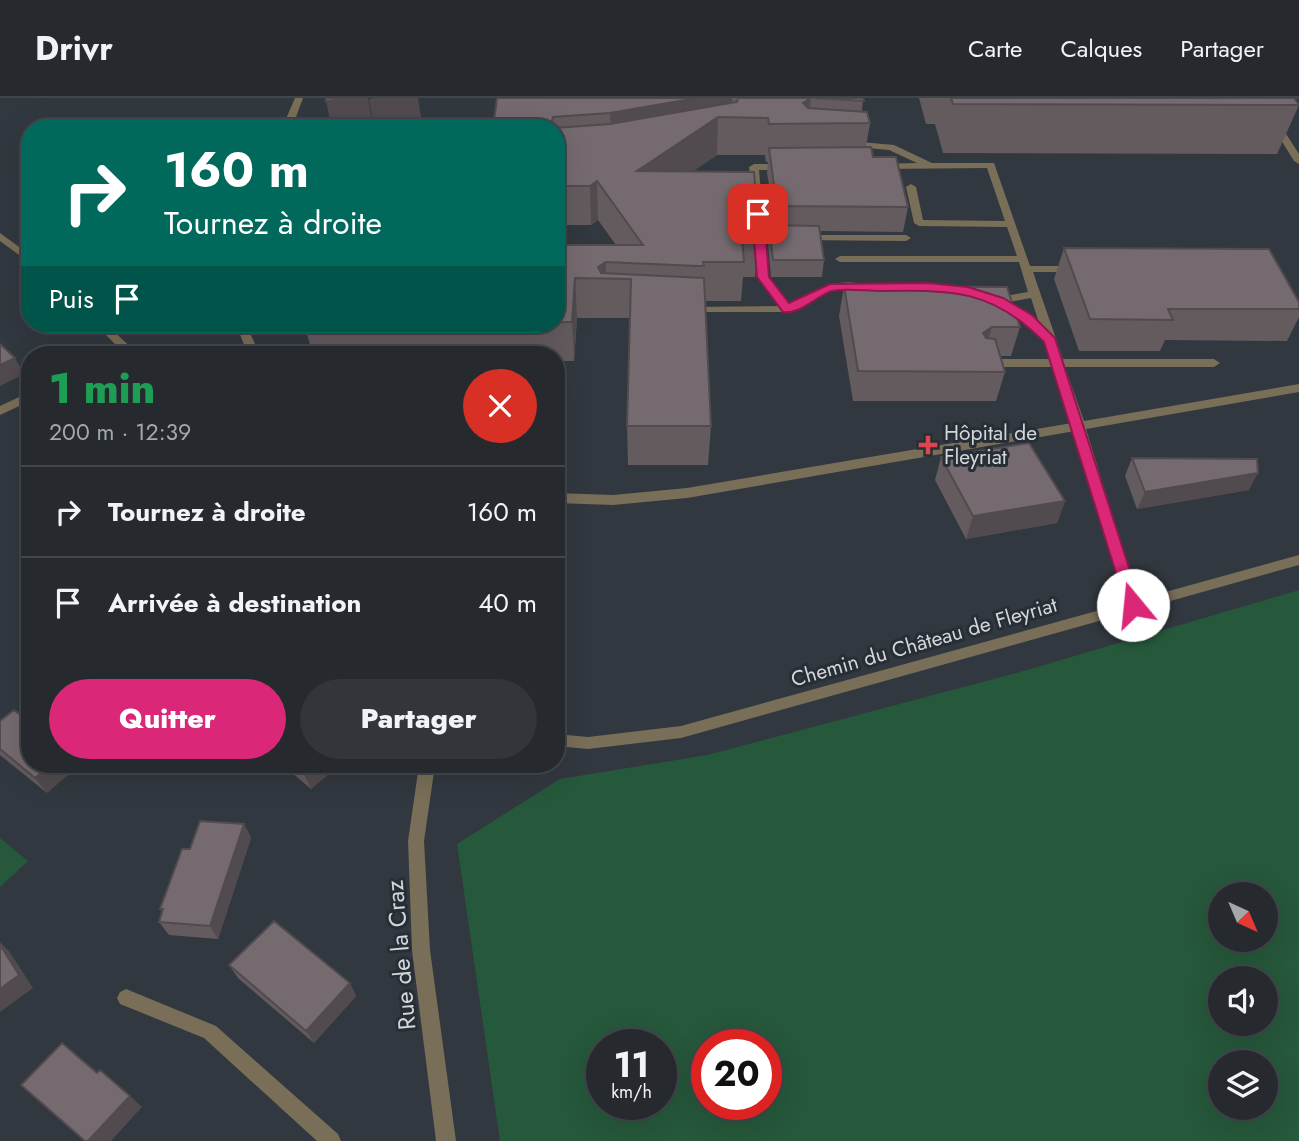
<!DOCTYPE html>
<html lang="fr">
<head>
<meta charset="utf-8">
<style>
  :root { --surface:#262a2f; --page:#32363b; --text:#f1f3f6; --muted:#a4a7aa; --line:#42464b; --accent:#db2777 }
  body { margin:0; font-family:Jost,sans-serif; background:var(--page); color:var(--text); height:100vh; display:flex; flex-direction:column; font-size:26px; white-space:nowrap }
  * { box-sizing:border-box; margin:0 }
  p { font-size:23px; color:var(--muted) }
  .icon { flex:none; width:38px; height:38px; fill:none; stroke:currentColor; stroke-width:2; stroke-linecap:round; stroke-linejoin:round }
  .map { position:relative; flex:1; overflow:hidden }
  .sheet { position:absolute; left:21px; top:248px; width:544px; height:427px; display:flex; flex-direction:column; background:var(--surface); border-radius:28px; box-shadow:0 7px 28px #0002,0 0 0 2px var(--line) }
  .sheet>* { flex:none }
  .banner { position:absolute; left:21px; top:21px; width:544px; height:214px; border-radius:28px; box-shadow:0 7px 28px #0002,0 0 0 2px var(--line); background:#00695c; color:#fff; overflow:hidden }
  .needle { width:46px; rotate:136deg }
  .controls { position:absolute; left:1208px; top:784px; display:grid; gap:14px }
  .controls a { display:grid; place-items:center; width:70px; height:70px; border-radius:50%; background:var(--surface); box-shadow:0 7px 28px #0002,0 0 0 2px var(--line); font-size:35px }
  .speed { position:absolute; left:586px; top:931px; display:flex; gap:14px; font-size:35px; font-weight:700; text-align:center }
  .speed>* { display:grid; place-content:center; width:91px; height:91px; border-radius:50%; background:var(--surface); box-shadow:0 7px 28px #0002,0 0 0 2px var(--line); line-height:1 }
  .speed small { font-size:18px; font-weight:400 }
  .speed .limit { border:10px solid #d22; background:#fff; color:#111 }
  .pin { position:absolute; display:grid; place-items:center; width:60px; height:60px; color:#fff; margin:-30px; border-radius:14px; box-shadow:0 4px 10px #0006 }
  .me { position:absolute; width:77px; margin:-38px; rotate:343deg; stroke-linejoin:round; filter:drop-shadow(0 0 5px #0008) }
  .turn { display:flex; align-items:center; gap:24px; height:147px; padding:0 28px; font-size:32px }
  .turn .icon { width:91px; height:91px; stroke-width:2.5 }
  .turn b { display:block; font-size:49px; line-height:60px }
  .then { display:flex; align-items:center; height:66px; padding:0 28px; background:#0003; gap:14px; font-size:26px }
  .round { display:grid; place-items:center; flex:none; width:74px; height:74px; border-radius:37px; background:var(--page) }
  .headline { display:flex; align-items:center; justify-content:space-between; height:119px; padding:0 28px }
  h1 { font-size:42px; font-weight:800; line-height:52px; color:#1e9e55 }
  .button { display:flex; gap:14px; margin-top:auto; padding:14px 28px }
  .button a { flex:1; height:80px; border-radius:42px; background:var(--accent); color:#fff; font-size:28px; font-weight:800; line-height:80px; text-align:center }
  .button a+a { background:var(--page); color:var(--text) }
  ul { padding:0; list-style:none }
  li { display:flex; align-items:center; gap:21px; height:91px; padding:0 28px; border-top:2px solid var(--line) }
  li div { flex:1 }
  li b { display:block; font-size:26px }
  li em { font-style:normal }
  header { display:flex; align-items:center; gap:42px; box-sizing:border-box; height:98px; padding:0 35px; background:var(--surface); border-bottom:2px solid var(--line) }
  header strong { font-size:33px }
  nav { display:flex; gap:38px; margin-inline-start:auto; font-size:24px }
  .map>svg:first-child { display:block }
</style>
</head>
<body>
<header>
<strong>Drivr</strong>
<nav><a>Carte</a><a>Calques</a><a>Partager</a></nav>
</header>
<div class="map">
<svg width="1299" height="1043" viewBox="0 0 1299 1043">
  <rect width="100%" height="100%" fill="#32383f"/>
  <!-- green -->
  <path fill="#26583b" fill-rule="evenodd" d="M1299 492V1043H500L457 746 560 681 707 657 1020 574ZM1220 796H1265V842H1220ZM1220 880H1265V926H1220ZM602 947H662V1006H602ZM707 947H766V1006H707ZM1220 964H1265V1010H1220Z
    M0 740 28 763 0 789Z"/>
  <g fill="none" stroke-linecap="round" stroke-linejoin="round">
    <!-- service -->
    <path fill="#796e58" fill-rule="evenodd" d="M295 0H303L292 30H282Z
      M1255 0H1263L1299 56V66L1294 63Z
      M849 43 894 47 932 65H994L1030 168H1074L1079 171 1074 174H1033L1063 261H1214L1220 265 1214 269H1065L1084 323 1299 286V294L1086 331 1140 507 1138 511H1128L1126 507 1075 333 687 400 613 407 556 405V395L613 397 687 390 1072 325 1053 269H986L980 265 986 261H1051L1045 243 1024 222 994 202 999 199 1028 194 1019 164H840L835 161 840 158H1017L1007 129 919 128 914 125 906 89 911 86 916 89 923 122 1005 123 987 70 881 71 876 68 878 66 917 65 889 52 846 48V44ZM1031 200 1039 225 1032 218 1009 204Z
      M754 66H784L789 69 784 72H759L768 179 790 206C809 196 845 175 865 189L864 191 832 193 788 214H685L683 212 689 209 780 208 758 179 749 69Z
      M803 137H906L911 140 906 143 799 142V138Z
      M897 186 947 187 952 190 947 193 893 191V187Z
      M236 226H246L260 257H248Z"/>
    <!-- minor -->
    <path fill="#796e58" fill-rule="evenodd" d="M0 135 30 157V165L0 143Z
      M95 226H106L139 257H126L123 253 115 257H101L116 247Z
      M30 294V303L0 317V308Z
      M1299 457V467L681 640 588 651 556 648V636L588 639 681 628Z
      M419 667H435L424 743 430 852 456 1043H436L412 852 408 743Z
      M126 891 216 928 338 1036 341 1043H317L204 940 120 906 117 900 120 894Z"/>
  </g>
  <!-- wall -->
  <path fill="#645b5f" d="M497 0H863L862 13 870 25 866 49 908 109 903 134 820 133 824 162 822 179H771L768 145 769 133H767L765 112 767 87H769L767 75 768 64H766L765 57H717L693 73 759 140 755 179H743L741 203H705L711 328 708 367H628L627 328 630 220H577L574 263H556V257H313L304 226H556V147H616L598 122 591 127H556V30H493Z
    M919 0H1299L1295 1 1299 7 1277 56 943 55 935 26H926Z
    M1064 150 1299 204V219L1287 243 1165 242 1160 253H1079L1054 181Z
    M844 188 1020 229 1011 258H1000L1005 274 996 303H853L839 218Z
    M941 359 1065 403 1057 425 966 441 935 382Z
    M1132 360 1249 392 1137 411 1125 378Z
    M0 623 47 695 0 657Z
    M283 667H339L311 691Z
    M244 726 251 740 218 841 169 837 159 824 162 814 160 811 190 751Z
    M229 867 350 885 356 898 314 945 238 880Z"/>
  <!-- shaded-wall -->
  <path fill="#514a4e" d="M349 0H368L372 22 331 27 326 3Z
    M375 0H418L421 19 373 25 369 1Z
    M697 0H732L731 19H718L717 57 638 111 611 52 610 15Z
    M811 0 808 26 803 5Z
    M597 83 598 122 591 127 590 88Z
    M606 164V181L598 169Z
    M575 180 577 220 574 263 572 224Z
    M992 229 984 258 983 235Z
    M15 260 24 276 0 288V267Z
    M1258 375 1249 392 1137 411 1145 394Z
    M1065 403 1057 425 966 441 973 418Z
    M50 667H80L47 695 35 680Z
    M316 667H339L311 691 304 676Z
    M244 726 251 740 218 841 210 828Z
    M0 844 9 853 33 890 0 914Z
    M350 885 356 898 314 945 306 933Z
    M130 998 142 1009 111 1043H88Z"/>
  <!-- building -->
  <path fill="#746a6f" stroke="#514a4e" stroke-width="2" d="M326 0H349L326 3Z
    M497 0H697L610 15 553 19 551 27 554 30 610 26 737 4 738 0H811L803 5 808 10 867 14 870 25 769 26 768 20 718 19 637 73 754 74 759 140H742L744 164H703L704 168H697L606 164 598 169 601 175 704 180 711 328H627L631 181 575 180 572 224H556V147H643L597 83 590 88H556V30H493Z
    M814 0H863L864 3Z
    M951 0H1294L1299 7 953 6Z
    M871 49 873 59H896L908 109 770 108 767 87H774L769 50Z
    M769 127 819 128 824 162H773Z
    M1064 150 1269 151 1299 204V211H1168L1173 222 1090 221Z
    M844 188 1007 189 1020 229H992L983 235 986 240 995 241 1005 274 858 273Z
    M0 246 15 260 0 267Z
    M1029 345 1065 403 973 418 941 359Z
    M1132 360 1257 361 1258 375 1145 394Z
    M14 612 30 624V667H50L35 680 0 651V623Z
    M294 667H316L304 676Z
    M200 723 244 726 210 828 159 824 163 811H160L182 751H190Z
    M274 823 350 885 306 933 229 867Z
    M0 847 19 877 0 891Z
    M62 945 97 975 100 972 130 998 88 1043H85L21 987Z"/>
  <!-- route -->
  <path fill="#db2777" stroke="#8e194d" stroke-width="2" d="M758 113 764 116 769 179 789 205 830 186 928 185 968 189 1003 200 1032 217 1055 240 1141 507 1139 511 1133 513 1126 507 1044 244C992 191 952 192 881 193 866 193 847 190 832 193 816 198 800 217 783 214L757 179 752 116Z"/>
  <!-- markers -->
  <path fill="#e0444e" stroke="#282e35" stroke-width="2.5" d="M924.5 336.5h7v7h7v7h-7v7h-7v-7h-7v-7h7z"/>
  <g text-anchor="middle" stroke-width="6" stroke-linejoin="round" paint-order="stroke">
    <!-- poi labels -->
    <g font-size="21" fill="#d3d7db" stroke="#282e35" text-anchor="start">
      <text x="944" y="342">Hôpital de<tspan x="944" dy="24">Fleyriat</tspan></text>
    </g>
    <!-- street labels -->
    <g font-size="21" fill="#d3d7db" stroke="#282e35">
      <text transform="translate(924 544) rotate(-16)" y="7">Chemin du Château de Fleyriat</text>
    </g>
    <!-- near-street labels -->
    <g font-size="24" fill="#d3d7db" stroke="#282e35">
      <text transform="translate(401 857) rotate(-95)" y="8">Rue de la Craz</text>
    </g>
  </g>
</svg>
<div class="controls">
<a><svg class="needle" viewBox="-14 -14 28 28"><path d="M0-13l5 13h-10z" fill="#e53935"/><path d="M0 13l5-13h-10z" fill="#a4a7aa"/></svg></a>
<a><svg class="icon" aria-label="sound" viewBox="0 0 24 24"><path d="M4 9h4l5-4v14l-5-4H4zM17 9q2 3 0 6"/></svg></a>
<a><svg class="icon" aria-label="layers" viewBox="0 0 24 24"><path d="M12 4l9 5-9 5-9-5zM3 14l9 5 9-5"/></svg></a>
</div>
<div class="speed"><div>11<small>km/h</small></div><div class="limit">20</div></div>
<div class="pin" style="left:758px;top:116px;background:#d93025"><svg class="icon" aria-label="arrive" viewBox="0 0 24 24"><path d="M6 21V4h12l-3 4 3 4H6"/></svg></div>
<svg class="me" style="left:1133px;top:507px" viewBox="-20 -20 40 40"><circle r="19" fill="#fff"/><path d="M0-13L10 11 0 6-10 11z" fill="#db2777"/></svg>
<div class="banner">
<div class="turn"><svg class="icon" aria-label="right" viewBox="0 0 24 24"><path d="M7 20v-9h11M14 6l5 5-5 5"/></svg><div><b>160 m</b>Tournez à droite</div></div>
<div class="then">Puis<svg class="icon" aria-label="arrive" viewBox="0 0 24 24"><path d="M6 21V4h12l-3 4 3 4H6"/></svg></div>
</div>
<section class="sheet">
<div class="headline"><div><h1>1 min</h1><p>200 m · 12:39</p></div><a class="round" style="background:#d93025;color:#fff"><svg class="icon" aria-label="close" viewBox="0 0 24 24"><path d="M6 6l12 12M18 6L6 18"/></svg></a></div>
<ul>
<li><svg class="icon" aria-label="right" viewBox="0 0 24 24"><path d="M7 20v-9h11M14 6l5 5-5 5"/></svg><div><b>Tournez à droite</b></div><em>160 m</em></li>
<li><svg class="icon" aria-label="arrive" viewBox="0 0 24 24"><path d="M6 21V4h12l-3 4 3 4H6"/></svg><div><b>Arrivée à destination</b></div><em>40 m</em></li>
</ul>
<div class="button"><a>Quitter</a><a>Partager</a></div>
</section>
</div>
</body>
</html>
